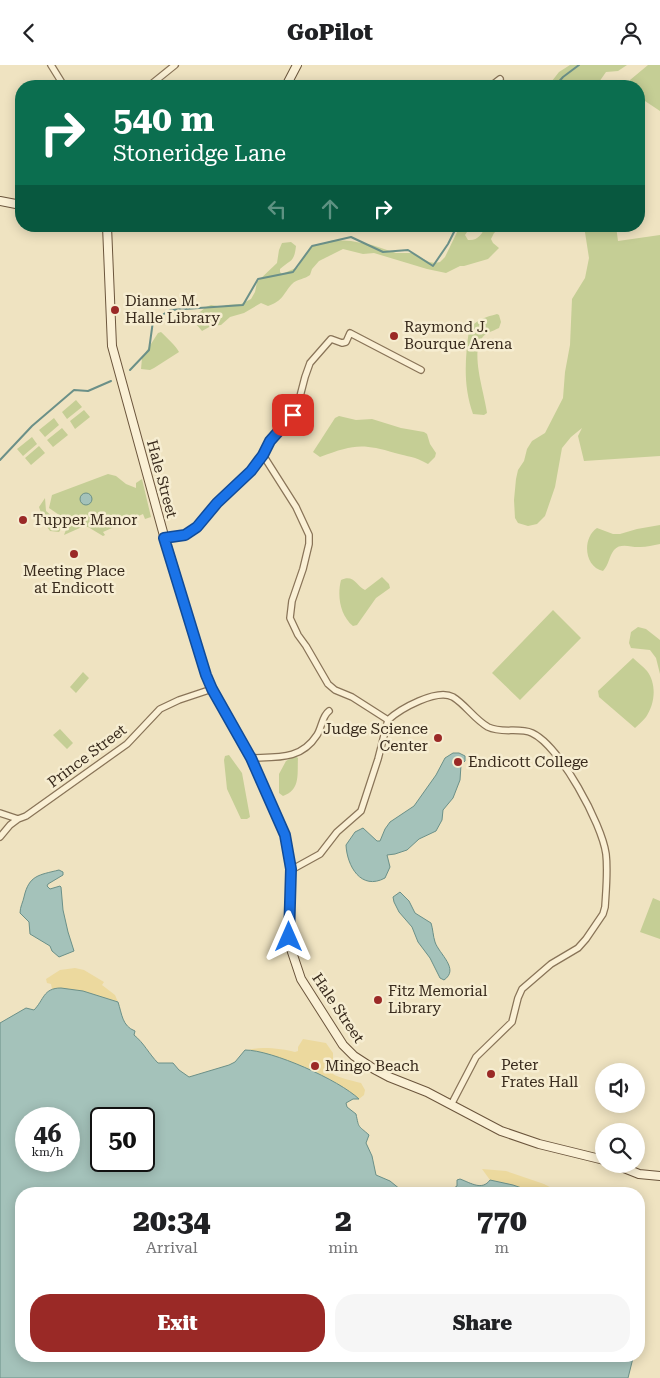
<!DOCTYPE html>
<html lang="en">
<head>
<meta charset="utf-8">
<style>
  :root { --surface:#fff; --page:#f6f6f6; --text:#202124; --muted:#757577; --accent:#9a2926 }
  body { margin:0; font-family:"Roboto Serif",serif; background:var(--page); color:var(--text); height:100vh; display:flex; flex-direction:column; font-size:19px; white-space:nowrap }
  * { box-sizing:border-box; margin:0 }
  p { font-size:16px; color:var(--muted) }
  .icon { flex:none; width:28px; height:28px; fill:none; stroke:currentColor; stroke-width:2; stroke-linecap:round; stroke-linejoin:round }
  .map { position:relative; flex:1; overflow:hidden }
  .drawer { position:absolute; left:15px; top:1122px; width:630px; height:175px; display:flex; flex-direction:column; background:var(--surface); border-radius:20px; box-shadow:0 2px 12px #0003 }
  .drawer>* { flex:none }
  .banner { position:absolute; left:15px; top:15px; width:630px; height:152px; border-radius:20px; box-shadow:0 2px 12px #0003; background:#0b6e4f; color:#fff; overflow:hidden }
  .tools { position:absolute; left:595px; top:998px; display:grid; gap:10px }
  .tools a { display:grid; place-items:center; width:50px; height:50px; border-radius:50%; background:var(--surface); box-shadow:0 2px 12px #0003; font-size:25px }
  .speed { position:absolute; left:15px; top:1042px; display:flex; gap:10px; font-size:25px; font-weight:700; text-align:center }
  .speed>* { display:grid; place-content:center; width:65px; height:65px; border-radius:50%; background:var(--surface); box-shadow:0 2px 12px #0003; line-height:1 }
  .speed small { font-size:12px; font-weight:400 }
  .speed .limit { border:2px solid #111; border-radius:8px; background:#fff; color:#111 }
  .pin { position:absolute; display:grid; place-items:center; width:42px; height:42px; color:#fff; margin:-21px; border-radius:10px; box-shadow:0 2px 8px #0006 }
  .me { position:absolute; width:55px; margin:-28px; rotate:0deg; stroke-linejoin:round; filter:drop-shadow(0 0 4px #0008) }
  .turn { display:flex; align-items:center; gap:18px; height:105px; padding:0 15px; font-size:22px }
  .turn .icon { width:65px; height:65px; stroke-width:2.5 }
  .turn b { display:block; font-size:35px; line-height:42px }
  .lanes { display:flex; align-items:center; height:48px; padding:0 15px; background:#0003; justify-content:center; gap:25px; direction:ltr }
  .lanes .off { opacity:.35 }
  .eta { display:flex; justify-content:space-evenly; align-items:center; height:85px; text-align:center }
  .eta b { font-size:30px; font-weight:800; line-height:35px }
  .button { display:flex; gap:10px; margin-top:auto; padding:10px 15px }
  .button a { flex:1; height:58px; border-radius:20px; background:var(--accent); color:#fff; font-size:20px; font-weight:800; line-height:58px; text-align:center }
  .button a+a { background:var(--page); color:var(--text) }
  header { display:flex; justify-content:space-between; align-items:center; height:65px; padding:0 15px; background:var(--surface); font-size:22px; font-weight:800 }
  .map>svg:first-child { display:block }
</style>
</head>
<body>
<header><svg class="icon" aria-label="back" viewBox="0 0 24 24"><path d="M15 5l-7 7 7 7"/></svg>GoPilot<svg class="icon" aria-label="person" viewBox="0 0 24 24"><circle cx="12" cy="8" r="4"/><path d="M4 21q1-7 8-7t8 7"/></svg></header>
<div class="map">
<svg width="660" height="1313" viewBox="0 0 660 1313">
  <rect width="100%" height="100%" fill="#efe3c1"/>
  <!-- green -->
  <path fill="#c5ce95" d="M570 0H627L618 6 606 7 597 20 591 21H548L559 7Z
    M648 0H660V46L639 32V21H630V15Z
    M460 161H471L465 170 468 175C478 176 482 169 486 161H503L494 168 491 174 493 178 499 183 488 194 464 201H460L446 208 427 204 374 188 363 189 343 184 319 196 312 204 310 210C305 214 297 214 292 219 283 229 283 236 268 241L261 238 244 248 230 252 221 260 211 261 202 266 197 260 195 251 206 242 211 240 223 242 226 240 241 239 251 234 255 227 257 217 277 198 279 185 282 178 291 177 296 181C294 198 291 194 280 204V207L282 209 298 202 310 182 334 175 351 176 372 180 396 188H412L429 197 435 198 440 197 445 192Z
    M584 161H616L618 176 660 170V391L584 396 578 371 582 363 571 372 562 383 555 422 545 451 537 459 528 461 518 458 515 453 514 435 516 414 518 405 524 396 527 384 532 376 545 368 563 333 565 307 570 280 572 234 585 213 589 193Z
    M497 249 499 250 501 257 499 263C493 266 485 268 482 273 470 288 485 330 487 348L484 350 473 349C463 321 465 294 469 265 475 255 486 252 497 249Z
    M161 267C166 272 177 282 179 287L154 303 150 305 141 304 142 293 158 268Z
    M76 335 82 342 67 354 62 347Z
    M84 345 90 352 75 364 70 356Z
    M339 351 356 355 372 354 401 363 424 367 427 369 430 379 436 388 435 392 428 399C414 391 409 392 395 388 361 378 353 380 320 392L313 387 335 353Z
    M54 353 59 360 45 372 39 365Z
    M62 363 68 370 53 382 47 375Z
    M32 372 37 379 23 391 17 384Z
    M39 381 45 388 31 400 25 393Z
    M108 409 116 411 126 419 136 423V418L142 414 151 452 145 454 143 449 103 467 105 470 103 471 88 462H82L64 470 67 462 65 454 49 443 52 430Z
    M45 433 46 446 61 459V464L59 467 50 466 45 459 39 442Z
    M660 460V479C653 480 647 482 640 482 632 483 621 477 614 485 609 491 609 500 603 506 584 502 582 473 597 463L613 469H620L637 464Z
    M382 512 389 519 390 523 376 533 357 560 353 561C340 550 337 531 341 515 354 509 356 521 365 525Z
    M553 545 581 573 520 635 492 608Z
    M638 562 646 564 660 575V609L656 593 650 585 631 583 629 578 631 567Z
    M633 593C637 597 643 601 647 606 657 619 655 639 646 652 643 656 639 659 635 663L599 632 598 626Z
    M83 607 89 613 76 628 70 622Z
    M60 664 73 678 67 684 53 670Z
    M229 690 242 708 250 752 247 754H241L227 724 224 695 225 691Z
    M295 691 298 693C297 708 301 725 283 731L279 728V709L286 696Z
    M653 833 660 836V874L640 867Z"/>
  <!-- sand -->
  <path fill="#ecd99e" d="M75 903 84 905 104 917 102 920 115 930 118 937 83 926 52 924 51 919 47 918 46 914 60 905Z
    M303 974 326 978 333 988V1009C339 1013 353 1016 361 1018L365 1025 364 1030 359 1034C339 1016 298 997 272 991 265 988 257 987 249 985 259 981 284 984 295 987L298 986V982Z
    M482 1104 506 1106 544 1119 563 1129H539L513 1120 490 1115Z"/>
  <!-- water -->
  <path fill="#a4c2ba" stroke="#6b9088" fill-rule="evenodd" d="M80 434a6 6 0 1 1 12 0a6 6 0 1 1-12 0Z
    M453 688H459L465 691V696L461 700 460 715 453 733 443 745 442 755 436 766 419 774 407 785 395 789 387 790 390 802 385 813C361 826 347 801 346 780L355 767 363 763 377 776H380L385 764 390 757 414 741 436 710 445 693Z
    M59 805 63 807V810L48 819 47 821 50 824 60 821 61 822 63 845 68 867 74 886 59 892 52 886 50 881 30 869 29 857 20 848C20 842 23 837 24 832 29 810 39 810 59 805Z
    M400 827 409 836 415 848 431 858C433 864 433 871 435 877 439 889 460 904 444 915L440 913 430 893 418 877 412 862 399 847 394 837 393 832Z
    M61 923 83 926 118 937C122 949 122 961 135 966L134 970C144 978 149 989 158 998H173L179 1005 189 1012 229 1000 235 997 245 985C272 985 339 1015 359 1034H353L346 1038 347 1042 356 1049C359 1064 358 1060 369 1070L366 1078 372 1091 376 1110 390 1116 406 1129H21V1291H632L633 1293 628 1313H0V958L26 943 34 945C44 935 43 923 61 923ZM26 1054H69V1096H26ZM101 1054H144V1096H101Z
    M460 1114C471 1118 482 1126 490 1115L513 1120 539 1129H427L451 1125 457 1121V1115Z"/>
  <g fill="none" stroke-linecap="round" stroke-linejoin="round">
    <!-- stream -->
    <path stroke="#6b9088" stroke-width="2" d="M555 21 563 12 579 0
      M130 305 149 285 153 256 170 245 243 240 258 214 293 207 312 181 351 172 383 187 408 185 433 201 448 179 457 161
      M0 395 32 361 74 325 88 326 111 316"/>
    <!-- street casing -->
    <g stroke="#897458" stroke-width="8">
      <path id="street" d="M51 0 64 21
        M149 21 175 0
        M491 21 500 14
        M263 390 296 442 309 470V479L303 504 292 536 290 553 298 570 306 581 328 619 335 625 352 632 388 655
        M164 473 185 470 193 465 217 438 251 406 263 390 270 376 293 350 297 343 305 312 310 298 331 274 342 278 346 277 350 268 421 305
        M251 693C278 692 301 695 317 670 322 662 322 651 329 646
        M0 748 18 754 26 751 127 679 160 644 179 635 212 624
        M0 772 10 760 18 754
        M291 805 320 789 337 767 361 746 378 694 388 655C400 644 437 623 453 632 466 640 474 654 488 662 502 669 518 662 532 668 560 681 602 759 606 789 608 806 606 825 605 842L603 849 586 874 578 883 551 899 522 924 518 933 512 957 476 992 451 1040"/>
    </g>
    <!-- secondary casing -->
    <g stroke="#6b553c" stroke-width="10">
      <path id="secondary" d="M286 21 297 0
        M0 136 21 140
        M107 161 112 281 166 478 206 611 212 624 251 693 285 770 291 805 289 859 291 884 301 914 343 980 354 991 374 1004 389 1012 427 1027 501 1066 539 1079 604 1095
        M614 1099 639 1109 660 1111"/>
    </g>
    <!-- street -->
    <use href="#street" stroke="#faf0d5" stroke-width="5.5"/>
    <!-- secondary -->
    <use href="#secondary" stroke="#faf0d5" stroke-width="8"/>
  </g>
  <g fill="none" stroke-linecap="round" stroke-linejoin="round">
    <!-- route casing -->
    <g stroke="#114b97" stroke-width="12">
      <path id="route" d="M289 872 291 804 285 770 251 693 212 624 206 610 164 473 185 470 197 462 217 438 251 406 263 390 270 376 293 350"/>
    </g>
    <!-- route -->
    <use href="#route" stroke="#1a73e8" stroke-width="9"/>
  </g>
  <!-- markers -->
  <g fill="#9a2926" stroke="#f6edd1" stroke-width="2">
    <circle cx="115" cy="245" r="5"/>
    <circle cx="394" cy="271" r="5"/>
    <circle cx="23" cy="455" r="5"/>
    <circle cx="74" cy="489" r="5"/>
    <circle cx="438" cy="673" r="5"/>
    <circle cx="458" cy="697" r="5"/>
    <circle cx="378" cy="935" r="5"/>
    <circle cx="315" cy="1001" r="5"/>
    <circle cx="491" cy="1009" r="5"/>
  </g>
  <g text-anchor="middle" stroke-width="5" stroke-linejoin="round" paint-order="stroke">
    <!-- poi labels -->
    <g font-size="15" fill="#392b1d" stroke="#f6edd1" text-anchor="start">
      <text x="125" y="241">Dianne M.<tspan x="125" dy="17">Halle Library</tspan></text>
      <text x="404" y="267">Raymond J.<tspan x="404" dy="17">Bourque Arena</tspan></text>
      <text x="33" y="460">Tupper Manor</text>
      <text x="74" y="511" text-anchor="middle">Meeting Place<tspan x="74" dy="17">at Endicott</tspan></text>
      <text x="428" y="669" text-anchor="end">Judge Science<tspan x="428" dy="17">Center</tspan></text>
      <text x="468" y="702">Endicott College</text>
      <text x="388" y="931">Fitz Memorial<tspan x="388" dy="17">Library</tspan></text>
      <text x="501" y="1005">Peter<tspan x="501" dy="17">Frates Hall</tspan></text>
      <text x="325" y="1006">Mingo Beach</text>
    </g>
    <!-- street labels -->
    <g font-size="15" fill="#392b1d" stroke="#f6edd1">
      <text transform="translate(162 414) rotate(75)" y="5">Hale Street</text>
      <text transform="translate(87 691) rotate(-37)" y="5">Prince Street</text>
      <text transform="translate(338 943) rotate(56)" y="5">Hale Street</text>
    </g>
  </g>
</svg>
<div class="tools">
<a><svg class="icon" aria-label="sound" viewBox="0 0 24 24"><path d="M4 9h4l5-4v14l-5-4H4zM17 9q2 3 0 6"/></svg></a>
<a><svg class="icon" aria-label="search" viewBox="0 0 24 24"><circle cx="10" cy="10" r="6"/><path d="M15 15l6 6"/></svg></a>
</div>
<div class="speed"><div>46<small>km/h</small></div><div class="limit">50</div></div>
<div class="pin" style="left:293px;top:350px;background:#d93025"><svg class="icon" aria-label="arrive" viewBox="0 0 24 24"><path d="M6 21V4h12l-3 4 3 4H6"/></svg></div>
<svg class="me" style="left:289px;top:872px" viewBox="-20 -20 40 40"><path d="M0-17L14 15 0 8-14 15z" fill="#1a73e8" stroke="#fff" stroke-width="4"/></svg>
<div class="banner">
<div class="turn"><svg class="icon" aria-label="right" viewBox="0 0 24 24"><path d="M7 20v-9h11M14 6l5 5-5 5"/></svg><div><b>540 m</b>Stoneridge Lane</div></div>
<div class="lanes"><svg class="icon off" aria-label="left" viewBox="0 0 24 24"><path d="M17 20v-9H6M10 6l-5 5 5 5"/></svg><svg class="icon off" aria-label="ahead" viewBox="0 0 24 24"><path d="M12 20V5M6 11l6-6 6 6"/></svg><svg class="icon" aria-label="right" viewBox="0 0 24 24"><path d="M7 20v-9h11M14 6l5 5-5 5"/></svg></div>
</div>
<section class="drawer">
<div class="eta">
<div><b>20:34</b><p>Arrival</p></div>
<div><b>2</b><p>min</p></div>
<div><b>770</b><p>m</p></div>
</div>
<div class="button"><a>Exit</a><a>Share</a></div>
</section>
</div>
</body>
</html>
